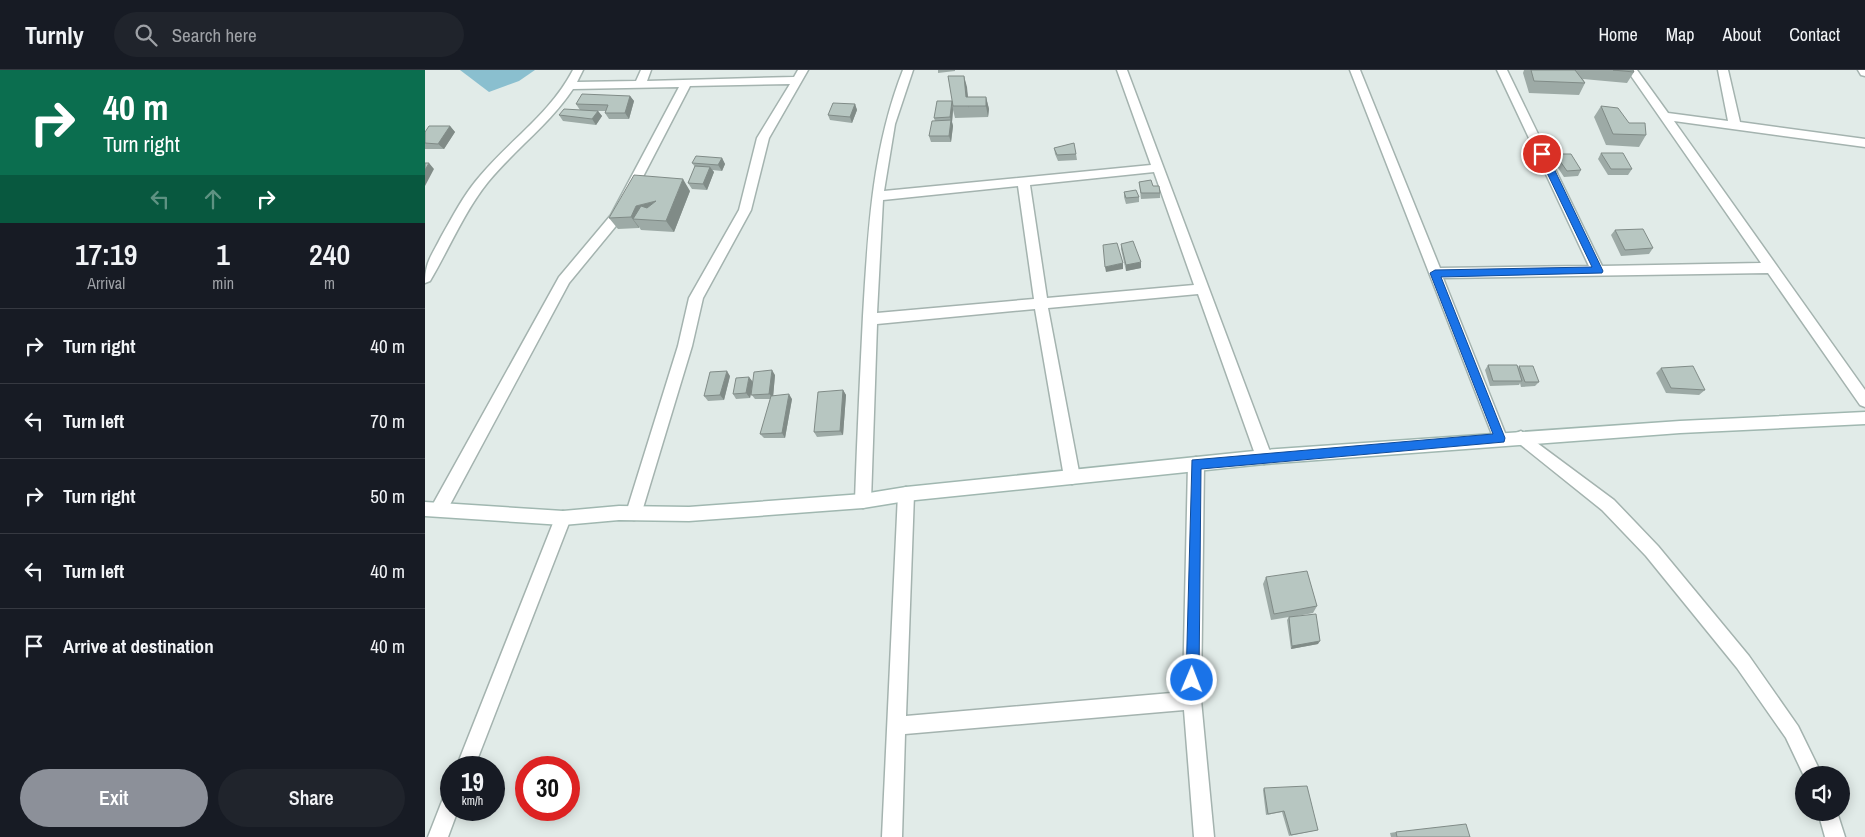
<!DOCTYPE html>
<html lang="en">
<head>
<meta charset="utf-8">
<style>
  :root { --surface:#171b24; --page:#20242c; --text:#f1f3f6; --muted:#9ea1a6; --line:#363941; --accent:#8c9099 }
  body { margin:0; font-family:"Archivo Narrow",sans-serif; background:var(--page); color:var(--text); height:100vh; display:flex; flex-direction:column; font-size:19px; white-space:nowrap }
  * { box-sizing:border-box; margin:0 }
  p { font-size:16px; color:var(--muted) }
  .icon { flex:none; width:28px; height:28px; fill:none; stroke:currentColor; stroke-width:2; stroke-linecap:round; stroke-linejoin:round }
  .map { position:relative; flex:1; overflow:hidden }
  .drawer { display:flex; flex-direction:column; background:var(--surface); width:425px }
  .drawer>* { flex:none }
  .banner { background:#0b6e4f; color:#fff; overflow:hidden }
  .controls { position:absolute; left:1370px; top:696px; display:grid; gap:10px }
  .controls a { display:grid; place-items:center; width:55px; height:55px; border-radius:50%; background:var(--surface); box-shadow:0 2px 12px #0003; font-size:25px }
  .speed { position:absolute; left:15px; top:686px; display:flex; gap:10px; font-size:25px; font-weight:700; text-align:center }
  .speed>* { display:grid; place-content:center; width:65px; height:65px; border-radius:50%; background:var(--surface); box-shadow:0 2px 12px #0003; line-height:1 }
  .speed small { font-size:12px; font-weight:400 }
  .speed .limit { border:8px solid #d22; background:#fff; color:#111 }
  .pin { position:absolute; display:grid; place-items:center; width:42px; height:42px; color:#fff; margin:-21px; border:2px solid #fff; border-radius:50%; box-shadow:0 1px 5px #0007 }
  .me { position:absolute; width:55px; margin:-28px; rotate:1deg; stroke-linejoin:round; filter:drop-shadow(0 0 4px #0008) }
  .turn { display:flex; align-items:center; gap:18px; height:105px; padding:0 20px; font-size:22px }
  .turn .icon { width:65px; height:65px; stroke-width:2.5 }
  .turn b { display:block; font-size:35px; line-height:42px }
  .lanes { display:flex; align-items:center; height:48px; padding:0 20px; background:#0003; justify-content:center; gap:25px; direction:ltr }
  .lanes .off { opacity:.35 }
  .eta { display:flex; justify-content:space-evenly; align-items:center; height:85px; text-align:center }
  .eta b { font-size:30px; font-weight:600; line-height:35px }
  .cta { display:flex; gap:10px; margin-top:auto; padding:10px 20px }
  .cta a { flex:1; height:58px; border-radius:30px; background:var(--accent); color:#fff; font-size:20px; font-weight:600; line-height:58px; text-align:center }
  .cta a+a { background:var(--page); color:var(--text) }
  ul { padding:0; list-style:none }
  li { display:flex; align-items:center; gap:15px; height:75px; padding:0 20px; border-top:1px solid var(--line) }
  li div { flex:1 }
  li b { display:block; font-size:19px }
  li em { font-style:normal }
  header { display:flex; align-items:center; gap:30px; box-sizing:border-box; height:70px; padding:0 25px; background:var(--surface); border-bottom:1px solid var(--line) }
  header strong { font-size:24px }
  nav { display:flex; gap:28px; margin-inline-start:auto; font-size:18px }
  .search { width:350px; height:45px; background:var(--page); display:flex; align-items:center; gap:12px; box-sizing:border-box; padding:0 18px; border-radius:28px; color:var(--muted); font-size:19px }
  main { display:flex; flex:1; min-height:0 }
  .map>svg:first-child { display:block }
</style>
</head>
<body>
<header>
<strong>Turnly</strong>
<div class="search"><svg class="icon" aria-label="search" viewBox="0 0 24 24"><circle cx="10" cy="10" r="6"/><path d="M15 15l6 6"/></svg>Search here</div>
<nav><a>Home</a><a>Map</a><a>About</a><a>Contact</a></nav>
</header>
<main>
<section class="drawer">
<div class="banner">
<div class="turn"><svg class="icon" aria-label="right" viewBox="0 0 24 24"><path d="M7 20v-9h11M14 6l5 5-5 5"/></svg><div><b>40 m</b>Turn right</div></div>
<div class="lanes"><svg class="icon off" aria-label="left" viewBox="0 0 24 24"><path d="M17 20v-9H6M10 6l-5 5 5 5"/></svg><svg class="icon off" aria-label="ahead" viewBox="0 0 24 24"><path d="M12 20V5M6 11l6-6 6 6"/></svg><svg class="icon" aria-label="right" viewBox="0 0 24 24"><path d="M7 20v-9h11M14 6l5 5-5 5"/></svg></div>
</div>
<div class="eta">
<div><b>17:19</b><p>Arrival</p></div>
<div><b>1</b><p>min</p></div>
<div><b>240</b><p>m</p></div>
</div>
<ul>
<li><svg class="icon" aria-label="right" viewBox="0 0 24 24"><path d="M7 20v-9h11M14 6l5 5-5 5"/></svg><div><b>Turn right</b></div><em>40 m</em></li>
<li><svg class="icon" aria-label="left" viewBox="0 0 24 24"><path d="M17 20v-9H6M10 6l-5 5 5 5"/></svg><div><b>Turn left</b></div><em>70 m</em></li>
<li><svg class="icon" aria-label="right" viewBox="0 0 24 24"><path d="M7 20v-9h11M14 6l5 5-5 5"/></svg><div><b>Turn right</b></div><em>50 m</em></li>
<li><svg class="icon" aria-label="left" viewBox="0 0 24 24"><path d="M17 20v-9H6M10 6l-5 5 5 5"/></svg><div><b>Turn left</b></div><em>40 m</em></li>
<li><svg class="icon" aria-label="arrive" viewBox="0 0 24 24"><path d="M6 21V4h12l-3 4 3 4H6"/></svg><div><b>Arrive at destination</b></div><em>40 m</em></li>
</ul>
<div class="cta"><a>Exit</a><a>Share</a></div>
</section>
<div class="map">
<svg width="1440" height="767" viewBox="0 0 1440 767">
  <rect width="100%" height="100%" fill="#e1ebe8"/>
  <!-- water -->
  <path fill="#8abfcf" d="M35 0H110L94 11 64 22Z"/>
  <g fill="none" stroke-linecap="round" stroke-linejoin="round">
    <!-- street casing -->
    <g stroke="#a4b3af" stroke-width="3">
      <path id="street" d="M148 0H158L152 12 211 11 216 0H226L222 11 369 7 373 0H383L344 68 326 140 278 228 267 276 215 448 209 450 203 448 201 443 253 276 264 228 314 140 332 68 365 14 265 16 195 151 144 213 20 444 14 446 8 444 6 439 8 434 134 207 186 145 254 17 148 19C124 55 90 79 63 112 39 142 24 179 5 211L0 213C0 192 7 185 16 167 28 146 39 124 55 106 86 69 125 44 148 0Z
        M478 0H488L470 54 459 121 726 95 692 0H702L847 387 844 392 839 394 834 392 831 387 773 224 623 238 655 407 652 412 647 414 642 412 639 407 610 239 452 254 446 431 443 436 438 438 433 436 430 431C432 369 435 307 438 246 443 161 447 79 478 0ZM729 102 769 215 622 228 605 115ZM593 116 609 229 452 243 458 130Z
        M925 0H935L1015 198 1164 196 1072 0H1082L1177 196 1336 193 1202 0H1212L1243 43 1303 51 1293 0H1303L1315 52 1440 69V77L1249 51 1440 320V337L1435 335 1343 203 1018 208 1082 368 1080 372 1075 374 1070 372Z
        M1433 0H1440V6L1436 5Z
        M1096 361 1189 430 1233 476 1324 586 1373 656 1397 705 1379 706 1361 668 1312 598 1221 486 1177 440 1091 371 1089 367 1091 363Z
        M771 387 776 389 779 394 776 630 789 767H769L759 640 480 664 477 767H457L473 424 476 419 481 417 486 419 489 424 481 646 758 622 763 394 766 389Z
        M138 441 144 443 146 448 49 698H31L130 448 132 443Z
        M26 724V740H33L23 767H3L19 726Z
        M1393 742H1412L1420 767H1400Z"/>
    </g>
    <!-- secondary casing -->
    <g stroke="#a0b7b0" stroke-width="3">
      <path id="secondary" d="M1440 342V354L1255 363 839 394 481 431 438 438 264 451 194 450 138 455 0 446V432L138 441 194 436 264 437 438 424 481 417 839 380 1255 351Z"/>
    </g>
    <!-- street -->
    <use href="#street" fill="#fff" fill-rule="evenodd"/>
    <!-- secondary -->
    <use href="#secondary" fill="#fff" fill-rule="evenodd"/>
  </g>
  <!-- wall -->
  <path fill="#9daaa6" d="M513 0H530V1L513 3Z
    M1099 0H1208L1209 2 1202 13 1158 9 1160 13 1154 25 1104 23 1098 3Z
    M539 6 543 27H561L564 39 563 47 530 48 528 40 527 52 528 56 526 72H506L504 66 510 51 509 48 527 31Z
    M205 26 209 31 204 49H184L180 43 181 41H173L177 46 171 55 138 51 134 45 155 40 151 34Z
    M430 34 432 40 427 53 405 50 403 45Z
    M1176 36 1221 65 1214 77 1181 75 1169 47Z
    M25 56 30 62 19 79H0V62Z
    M629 78 651 84 652 90 633 91 630 84Z
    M1176 83 1207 99 1203 105H1183L1173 89Z
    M1130 84 1156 100 1153 106 1139 107 1127 89Z
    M297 88 300 94 297 101 287 100 289 102 282 120 267 119 263 113 270 97 267 93Z
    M714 112 728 116 735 123V128L716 129Z
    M265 121 249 162 216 160 214 157V158L193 159 184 148Z
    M699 122 714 127V132L701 134 699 127Z
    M1190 160 1228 178 1224 184 1196 186 1186 165Z
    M696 174 716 198 701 201 696 179Z
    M1063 295 1093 298 1094 296 1114 312 1110 316 1096 317 1095 313 1094 315 1065 316 1060 300Z
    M1236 298 1280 320 1274 325 1241 323 1231 303Z
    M350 305 348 326 367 329 360 368H339L335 364 346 329H330L326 324 325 328 311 329 308 324 328 312Z
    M305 306 299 330 283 331 279 326Z
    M418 320 421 325 418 365 392 367 389 362Z
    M841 507 892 536 888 543 867 547 893 574 866 579 862 550 864 547 846 550 838 514Z
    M839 718 893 760 864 766 857 742 841 745 838 720Z
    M971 762 1045 767H966L965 763Z"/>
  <!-- shaded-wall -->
  <path fill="#808b87" d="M539 6 542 17 544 38 541 27Z
    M205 26 209 31 204 49 200 43Z
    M561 27 564 39 563 47 561 36Z
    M527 31 528 40 527 52 528 56 526 72 524 66 526 51 525 47Z
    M430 34 432 40 427 53 425 47Z
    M173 41 177 46 171 55 167 49Z
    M25 56 30 62 19 79 13 74Z
    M297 88 300 94 297 101 293 95Z
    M4 93 9 99 0 116V100Z
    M285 97 289 102 282 120 278 114Z
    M258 109 265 121 249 162 241 151Z
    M231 131 208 149 214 157V158L206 147 211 136Z
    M716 192V198L701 201V195Z
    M698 193V199L681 202 680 197Z
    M347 300 350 305 348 328 344 324Z
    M302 301 305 306 299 330 295 325Z
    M324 307 328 312 325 328 321 323Z
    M418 320 421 325 418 365 415 361Z
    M364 324 367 329 360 368 357 363Z
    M895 571 893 574 866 579 867 576Z"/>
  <!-- building -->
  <path fill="#b7c6c1" stroke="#808b87" d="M1106 0H1150L1160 13 1109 11Z
    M1188 0H1208L1209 2Z
    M523 6H539L541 27H561V36H528Z
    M157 24 205 26 200 43H180L183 35 151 34Z
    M512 31H527L525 47 509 48Z
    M408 33 430 34 425 47 403 45Z
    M1176 36 1193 38 1204 53H1220L1221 65 1188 64Z
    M139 39 173 41 167 49 134 45Z
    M526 50 524 66H504L507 51Z
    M4 56H25L13 74 0 73V62Z
    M649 73 651 84 632 85 629 78Z
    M1176 83H1198L1207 99H1186Z
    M1130 84H1146L1156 100 1142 101Z
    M271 86 297 88 293 95 267 93Z
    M0 93H4L0 100Z
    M270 96 285 97 278 114 263 113Z
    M209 105 258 109 241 151 208 149 216 136 222 138 231 131 211 136 206 147 184 148Z
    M726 110 728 116H734L735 123H716L714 112Z
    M711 120 714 127 701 128 699 122Z
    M1218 159 1228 178 1200 180 1190 160Z
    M708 171 716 192 701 195 696 174Z
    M692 173 698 193 680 197 678 175Z
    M1063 295H1092L1097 311H1068Z
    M1094 296H1108L1114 312H1100Z
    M1268 296 1280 320 1246 318 1236 298Z
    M347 300 344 324 326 325 329 302Z
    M302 301 295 325 279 326 285 302Z
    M324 307 321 323 308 324 311 308Z
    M418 320 415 361 389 362 393 322Z
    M364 324 357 363 335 364 346 326Z
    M882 501 892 536 849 544 841 507Z
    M891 544 895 571 867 576 864 547Z
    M882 716 893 760 866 765 859 741 843 744 839 718Z
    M1041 754 1045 767H972L971 762Z"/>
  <!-- route -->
  <path fill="#1a73e8" stroke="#114b97" d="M1117 81 1122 84 1178 201 1177 203 1016 207 1080 368 1079 372 776 399 774 610 772 615 767 617 763 615 761 610 767 390 1068 364 1005 203 1010 200 1167 197 1113 84Z"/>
</svg>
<div class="controls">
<a><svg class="icon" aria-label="sound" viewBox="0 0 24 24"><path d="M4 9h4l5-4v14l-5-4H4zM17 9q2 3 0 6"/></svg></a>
</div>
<div class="speed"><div>19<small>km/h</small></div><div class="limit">30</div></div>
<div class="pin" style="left:1117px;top:84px;background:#d93025"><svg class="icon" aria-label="arrive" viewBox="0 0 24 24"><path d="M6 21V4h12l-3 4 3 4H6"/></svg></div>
<svg class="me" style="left:767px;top:610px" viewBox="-20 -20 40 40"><circle r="17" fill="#1a73e8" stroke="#fff" stroke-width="3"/><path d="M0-11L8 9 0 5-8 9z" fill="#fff"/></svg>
</div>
</main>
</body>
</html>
